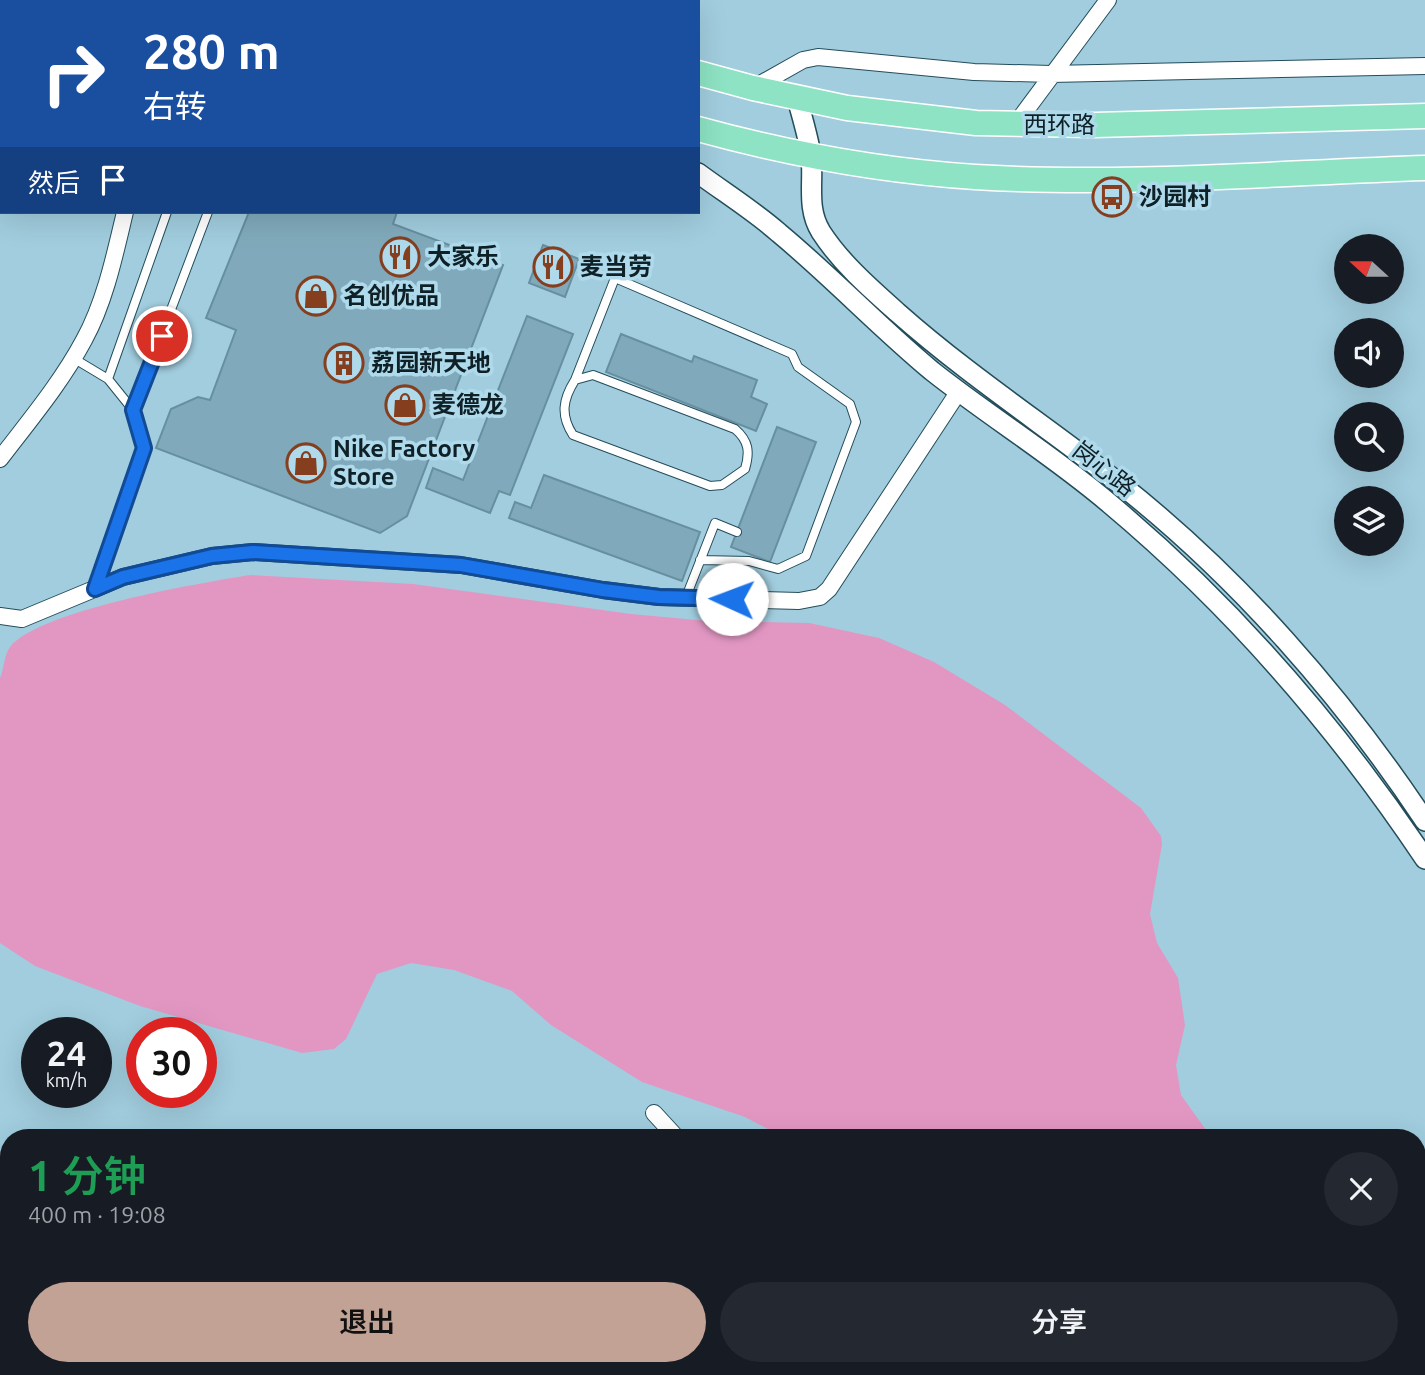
<!DOCTYPE html>
<html lang="zh">
<head>
<meta charset="utf-8">
<style>
  :root { --surface:#171b24; --page:#242831; --text:#f1f3f6; --muted:#9ea1a6; --accent:#c1a295 }
  body { margin:0; font-family:Ubuntu,"Noto Sans SC",sans-serif; background:var(--page); color:var(--text); height:100vh; display:flex; flex-direction:column; font-size:26px; white-space:nowrap }
  * { box-sizing:border-box; margin:0 }
  p { font-size:23px; color:var(--muted) }
  .icon { flex:none; width:38px; height:38px; fill:none; stroke:currentColor; stroke-width:2; stroke-linecap:round; stroke-linejoin:round }
  .map { position:relative; flex:1; overflow:hidden }
  .drawer { position:absolute; left:0px; top:1129px; width:1426px; height:247px; display:flex; flex-direction:column; background:var(--surface); border-radius:28px 28px 0 0; box-shadow:0 7px 28px #0002 }
  .drawer>* { flex:none }
  .hud { position:absolute; left:0px; top:0px; width:700px; height:214px; box-shadow:0 7px 28px #0002; background:#1a4fa0; color:#fff; overflow:hidden }
  .needle { width:46px; rotate:291deg }
  .tools { position:absolute; left:1334px; top:234px; display:grid; gap:14px }
  .tools a { display:grid; place-items:center; width:70px; height:70px; border-radius:50%; background:var(--surface); box-shadow:0 7px 28px #0002; font-size:35px }
  .speed { position:absolute; left:21px; top:1017px; display:flex; gap:14px; font-size:35px; font-weight:700; text-align:center }
  .speed>* { display:grid; place-content:center; width:91px; height:91px; border-radius:50%; background:var(--surface); box-shadow:0 7px 28px #0002; line-height:1 }
  .speed small { font-size:18px; font-weight:400 }
  .speed .limit { border:10px solid #d22; background:#fff; color:#111 }
  .pin { position:absolute; display:grid; place-items:center; width:60px; height:60px; color:#fff; margin:-30px; border:4px solid #fff; border-radius:50%; box-shadow:0 2px 7px #0007 }
  .me { position:absolute; width:77px; margin:-38px; rotate:272deg; stroke-linejoin:round; filter:drop-shadow(0 0 5px #0008) }
  .turn { display:flex; align-items:center; gap:24px; height:147px; padding:0 28px; font-size:32px }
  .turn .icon { width:91px; height:91px; stroke-width:2.5 }
  .turn b { display:block; font-size:49px; line-height:60px }
  .then { display:flex; align-items:center; height:66px; padding:0 28px; background:#0003; gap:14px; font-size:26px }
  .round { display:grid; place-items:center; flex:none; width:74px; height:74px; border-radius:37px; background:var(--page) }
  .overview { display:flex; align-items:center; justify-content:space-between; height:119px; padding:0 28px }
  h1 { font-size:42px; font-weight:600; line-height:52px; color:#1e9e55 }
  .cta { display:flex; gap:14px; margin-top:auto; padding:14px 28px }
  .cta a { flex:1; height:80px; border-radius:42px; background:var(--accent); color:#111; font-size:28px; font-weight:600; line-height:80px; text-align:center }
  .cta a+a { background:var(--page); color:var(--text) }
  .map>svg:first-child { display:block }
</style>
</head>
<body>
<div class="map">
<svg width="1425" height="1375" viewBox="0 0 1425 1375">
  <rect width="100%" height="100%" fill="#a1cdde"/>
  <!-- green -->
  <path fill="#e297c2" d="M250 575 413 584 631 614 708 621 809 623 879 638 934 662 1005 705 1141 808 1161 836 1162 844 1150 914 1157 943 1178 978 1185 1025 1176 1065 1181 1095 1211 1137H783L745 1117 642 1082 551 1025 512 991 454 970 411 963 377 974 346 1039 334 1049 302 1053 140 1006 35 966 0 943V678C4 669 4 655 10 647 40 610 200 583 250 575Z"/>
  <!-- water -->
  <path fill="#3fa8cb" d="M0 1270 9 1274V1367H204V1375H24L0 1366Z"/>
  <!-- building -->
  <path fill="#80aabb" stroke="#668f9f" stroke-width="2" d="M249 212H397L393 224 503 265 407 516 380 533 156 448 171 409 198 397 210 400 236 330 206 318Z
    M543 245 579 259 565 297 529 283Z
    M527 316 573 334 510 495 499 491 490 513 426 488 433 468 463 480Z
    M621 334 692 362 694 356 757 380 751 397 767 404 756 431 606 372Z
    M777 427 816 442 770 562 731 547Z
    M544 475 700 532 682 581 509 518 515 502 531 508Z"/>
  <g fill="none" stroke-linecap="round" stroke-linejoin="round">
    <!-- service casing -->
    <g stroke="#244d5b" stroke-width="10">
      <path id="service" d="M265 0 267 2
        M73 358 108 379 133 410 144 448 96 587
        M593 375 735 429C749 441 750 452 745 469L722 485 710 486 573 435C560 415 563 399 575 380Z
        M108 379 167 212
        M575 380 615 278 792 354 798 367 850 404 856 422 806 556 778 569 749 561 700 560
        M133 410 208 212
        M686 597 715 523 737 532"/>
    </g>
    <!-- minor casing -->
    <g stroke="#244d5b" stroke-width="18">
      <path id="minor" d="M53 0 58 2
        M166 2V0
        M562 2 563 0
        M755 87 803 60 818 57 974 72 1051 74 1425 66
        M1015 125 1108 0
        M0 459C29 421 61 383 84 340 105 302 115 254 125 212
        M0 616 22 619 123 577 212 556 253 552 461 565 603 590 659 597 799 601 820 597 829 589 959 391
        M654 1113 677 1138
        M618 1375 620 1367
        M1420 1375 1425 1365"/>
    </g>
    <!-- tertiary casing -->
    <g stroke="#244d5b" stroke-width="22">
      <path id="tertiary" d="M797 98C802 117 808 136 811 155 814 182 806 208 821 232 841 263 871 289 898 313 968 375 1046 426 1120 484 1238 577 1342 696 1425 821
        M698 173C725 193 754 211 779 233 832 277 879 327 932 371 990 417 1054 456 1110 504 1233 607 1336 726 1425 859"/>
    </g>
    <!-- primary casing -->
    <g stroke="#fff" stroke-width="27">
      <path id="primary" d="M382 0 386 2
        M499 0 503 2
        M698 73 753 88 847 108 976 123 1095 125 1425 116
        M698 129C789 154 881 171 975 177 1123 186 1276 173 1425 168"/>
    </g>
    <!-- service -->
    <use href="#service" stroke="#fff" stroke-width="8"/>
    <!-- minor -->
    <use href="#minor" stroke="#fff" stroke-width="16"/>
    <!-- tertiary -->
    <use href="#tertiary" stroke="#fff" stroke-width="19"/>
    <!-- primary -->
    <use href="#primary" stroke="#8ee3c4" stroke-width="24"/>
  </g>
  <g fill="none" stroke-linecap="round" stroke-linejoin="round">
    <!-- route casing -->
    <g stroke="#114b97" stroke-width="18">
      <path id="route" d="M162 336 133 410 144 448 95 589 123 577 212 556 253 552 461 565 603 590 659 597 732 599"/>
    </g>
    <!-- route -->
    <use href="#route" stroke="#1a73e8" stroke-width="12"/>
  </g>
  <!-- icons -->
  <defs>
    <g id="bus-ring" transform="scale(2.0125)"><circle r="9.5" fill="#aedaeb" stroke="#863f1e" stroke-width="1.5"/><path d="M-5-6H5V4H4V6H2V4H-2V6H-4V4H-5ZM-3.5-4V0h7V-4ZM-3.5 1.2v1.5H-2V1.2ZM2 1.2v1.5H3.5V1.2Z" fill="#863f1e"/></g>
    <g id="restaurant-ring" transform="scale(2.0125)"><circle r="9.5" fill="#aedaeb" stroke="#863f1e" stroke-width="1.5"/><path d="M-5-6h1v4h1v-4h1v4h1v-4h1v5L-1.5 .5V6h-2V.5L-5-1ZM5-6V6H3V1.5H1.5Q1.5-4 5-6Z" fill="#863f1e"/></g>
    <g id="shop-ring" transform="scale(2.0125)"><circle r="9.5" fill="#aedaeb" stroke="#863f1e" stroke-width="1.5"/><path d="M-5-2.5h2.3a2.7 3.5 0 0 1 5.4 0H5L5.5 6h-11ZM-1.5-2.5h3a1.5 2.3 0 0 0-3 0Z" fill="#863f1e"/></g>
    <g id="building-ring" transform="scale(2.0125)"><circle r="9.5" fill="#aedaeb" stroke="#863f1e" stroke-width="1.5"/><path d="M-4-6H4V6H1V3H-1V6H-4ZM-2.5-4.3h1.7v1.8h-1.7ZM.8-4.3h1.7v1.8H.8ZM-2.5-1h1.7V.8h-1.7ZM.8-1h1.7V.8H.8Z" fill="#863f1e"/></g>
  </defs>
  <g fill-rule="evenodd">
    <use href="#bus-ring" x="1112" y="197"/>
    <use href="#restaurant-ring" x="400" y="257"/>
    <use href="#restaurant-ring" x="553" y="267"/>
    <use href="#shop-ring" x="316" y="296"/>
    <use href="#building-ring" x="344" y="363"/>
    <use href="#shop-ring" x="405" y="405"/>
    <use href="#shop-ring" x="306" y="463"/>
  </g>
  <g text-anchor="middle" stroke-width="7" stroke-linejoin="round" paint-order="stroke">
    <!-- street labels -->
    <g font-size="24" fill="#0f2026" stroke="#aedaeb">
      <text x="1059" y="133">西环路</text>
      <text transform="translate(1104 469) rotate(38)" y="8">岗心路</text>
    </g>
    <!-- poi labels -->
    <g font-size="24" font-weight="bold" fill="#0f2026" stroke="#aedaeb" text-anchor="start">
      <text x="1139" y="205">沙园村</text>
      <text x="427" y="265">大家乐</text>
      <text x="580" y="275">麦当劳</text>
      <text x="343" y="304">名创优品</text>
      <text x="371" y="371">荔园新天地</text>
      <text x="432" y="413">麦德龙</text>
      <text x="333" y="457">Nike Factory<tspan x="333" dy="28">Store</tspan></text>
    </g>
  </g>
</svg>
<div class="tools">
<a><svg class="needle" viewBox="-14 -14 28 28"><path d="M0-13l5 13h-10z" fill="#e53935"/><path d="M0 13l5-13h-10z" fill="#9ea1a6"/></svg></a>
<a><svg class="icon" aria-label="sound" viewBox="0 0 24 24"><path d="M4 9h4l5-4v14l-5-4H4zM17 9q2 3 0 6"/></svg></a>
<a><svg class="icon" aria-label="search" viewBox="0 0 24 24"><circle cx="10" cy="10" r="6"/><path d="M15 15l6 6"/></svg></a>
<a><svg class="icon" aria-label="layers" viewBox="0 0 24 24"><path d="M12 4l9 5-9 5-9-5zM3 14l9 5 9-5"/></svg></a>
</div>
<div class="speed"><div>24<small>km/h</small></div><div class="limit">30</div></div>
<div class="pin" style="left:162px;top:336px;background:#d93025"><svg class="icon" aria-label="arrive" viewBox="0 0 24 24"><path d="M6 21V4h12l-3 4 3 4H6"/></svg></div>
<svg class="me" style="left:732px;top:599px" viewBox="-20 -20 40 40"><circle r="19" fill="#fff"/><path d="M0-13L10 11 0 6-10 11z" fill="#1a73e8"/></svg>
<div class="hud">
<div class="turn"><svg class="icon" aria-label="right" viewBox="0 0 24 24"><path d="M7 20v-9h11M14 6l5 5-5 5"/></svg><div><b>280 m</b>右转</div></div>
<div class="then">然后<svg class="icon" aria-label="arrive" viewBox="0 0 24 24"><path d="M6 21V4h12l-3 4 3 4H6"/></svg></div>
</div>
<section class="drawer">
<div class="overview"><div><h1>1 分钟</h1><p>400 m · 19:08</p></div><a class="round"><svg class="icon" aria-label="close" viewBox="0 0 24 24"><path d="M6 6l12 12M18 6L6 18"/></svg></a></div>
<div class="cta"><a>退出</a><a>分享</a></div>
</section>
</div>
</body>
</html>
